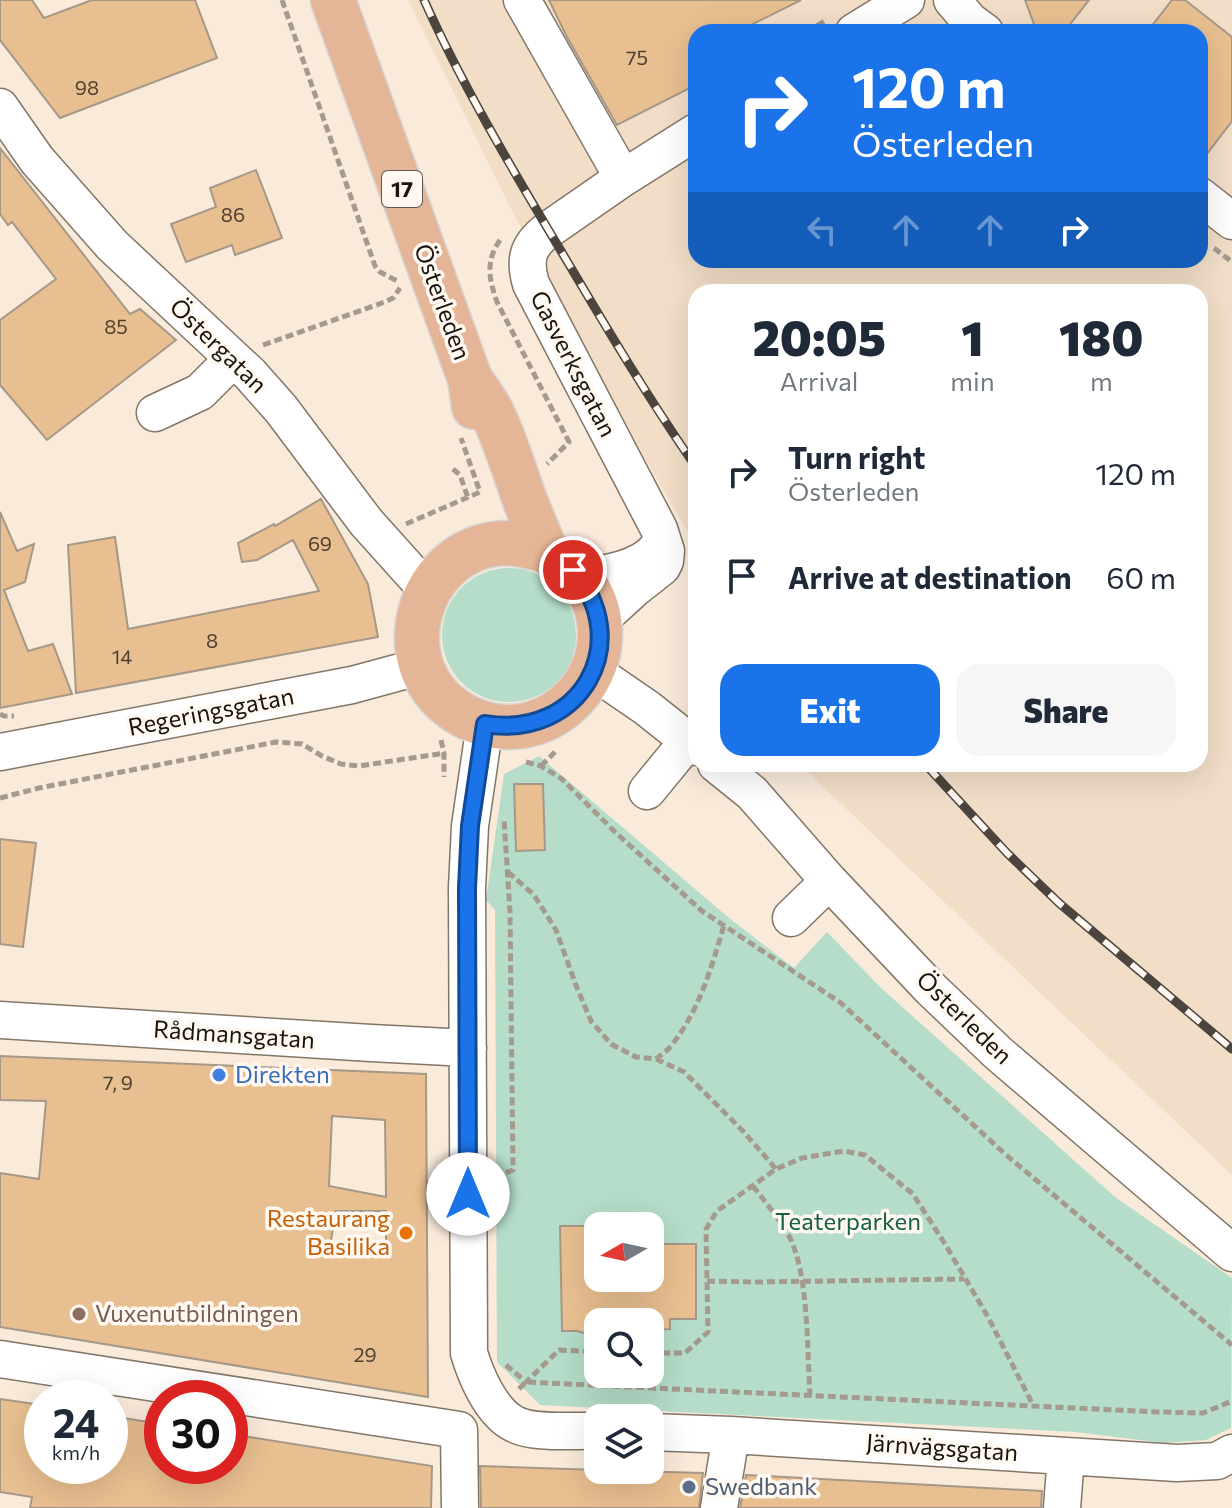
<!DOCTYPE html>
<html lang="en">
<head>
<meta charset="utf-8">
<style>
  :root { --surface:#fff; --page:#f6f6f7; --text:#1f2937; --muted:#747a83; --accent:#1a73e8 }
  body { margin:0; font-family:Commissioner,sans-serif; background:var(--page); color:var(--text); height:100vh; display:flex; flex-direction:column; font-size:30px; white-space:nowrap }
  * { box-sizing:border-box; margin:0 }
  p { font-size:26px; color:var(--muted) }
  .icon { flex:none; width:44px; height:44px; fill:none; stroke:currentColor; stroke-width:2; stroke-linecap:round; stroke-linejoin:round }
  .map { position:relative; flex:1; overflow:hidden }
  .sheet { position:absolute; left:688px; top:284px; width:520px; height:488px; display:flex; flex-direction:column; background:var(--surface); border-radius:24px; box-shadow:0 8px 32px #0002 }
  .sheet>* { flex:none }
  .top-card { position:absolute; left:688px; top:24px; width:520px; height:244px; border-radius:24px; box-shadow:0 8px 32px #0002; background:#1a73e8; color:#fff; overflow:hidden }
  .needle { width:52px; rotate:261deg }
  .controls { position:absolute; left:584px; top:1212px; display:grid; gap:16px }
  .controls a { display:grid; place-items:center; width:80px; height:80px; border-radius:16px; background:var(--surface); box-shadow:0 8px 32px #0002; font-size:40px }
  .speed { position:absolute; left:24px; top:1380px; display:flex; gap:16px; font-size:40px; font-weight:700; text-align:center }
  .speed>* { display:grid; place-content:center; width:104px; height:104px; border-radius:50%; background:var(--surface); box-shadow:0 8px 32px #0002; line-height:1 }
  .speed small { font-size:20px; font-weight:400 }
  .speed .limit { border:12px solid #d22; background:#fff; color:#111 }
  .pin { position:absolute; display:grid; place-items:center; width:68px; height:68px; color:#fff; margin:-34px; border:4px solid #fff; border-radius:50%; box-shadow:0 2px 8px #0007 }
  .me { position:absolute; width:88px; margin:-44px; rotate:0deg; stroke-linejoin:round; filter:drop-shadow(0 0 6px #0008) }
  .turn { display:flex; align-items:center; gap:28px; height:168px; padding:0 32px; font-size:36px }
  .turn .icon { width:104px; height:104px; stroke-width:2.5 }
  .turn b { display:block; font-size:56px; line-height:68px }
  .lanes { display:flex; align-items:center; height:76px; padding:0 32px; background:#0003; justify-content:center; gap:40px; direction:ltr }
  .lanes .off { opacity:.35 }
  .eta { display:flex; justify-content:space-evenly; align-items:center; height:136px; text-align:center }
  .eta b { font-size:48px; font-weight:800; line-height:56px }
  .cta { display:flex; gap:16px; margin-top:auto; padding:16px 32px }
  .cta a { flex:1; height:92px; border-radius:24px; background:var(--accent); color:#fff; font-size:32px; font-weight:800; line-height:92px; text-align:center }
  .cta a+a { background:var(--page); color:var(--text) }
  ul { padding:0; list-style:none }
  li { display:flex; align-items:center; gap:24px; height:104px; padding:0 32px }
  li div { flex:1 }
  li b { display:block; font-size:30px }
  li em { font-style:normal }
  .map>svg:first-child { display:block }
</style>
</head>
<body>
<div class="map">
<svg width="1232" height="1508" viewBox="0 0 1232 1508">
  <rect width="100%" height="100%" fill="#f9eada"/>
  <!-- built -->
  <path fill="#f2dec7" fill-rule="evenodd" d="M408 0H1232V1175L799 764H1200V292H696V547L641 451 511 209ZM696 32H1200V260H696Z"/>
  <!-- green -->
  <path fill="#b5ddc9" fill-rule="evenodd" d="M442 635a67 67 0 1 1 134 0a67 67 0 1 1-134 0Z
    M539 756 729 918 794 968 827 932 881 988 1115 1197 1232 1278 1231 1428 1206 1440 1165 1443 1075 1432 540 1405 497 1362 495 910 486 900 504 774ZM598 1226H650V1278H598ZM598 1322H650V1374H598Z"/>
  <!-- building -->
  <path fill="#e8bf90" stroke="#a59888" stroke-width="2" fill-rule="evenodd" d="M0 0H32L44 18 92 0H195L217 58 60 118 0 40Z
    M549 0H801L737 32H696V85L617 125 567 37Z
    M1025 0H1089L1064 32H1053L1049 29 1037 32Z
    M1172 0H1185L1232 37V121L1200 163V32H1147Z
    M0 148 130 314 140 309 176 340 47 440 0 385V320L56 279 12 222 8 225 0 214Z
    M256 170 282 238 235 255 232 245 186 262 171 224 216 207 210 188Z
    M321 499 368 584 378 637 76 693 68 545 115 537 128 629 319 591 293 540 257 560 242 562 238 543 274 524 275 526Z
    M0 512 17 551 34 544 25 582 4 590 28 651 53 644 72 694 0 708Z
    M514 784H543L545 850 516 851Z
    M0 839 36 843 23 947 0 944Z
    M0 1056 426 1074 428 1397 0 1327V1173L39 1179 46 1101 0 1100ZM332 1116 385 1120 386 1197 329 1186ZM336 1211H386V1252H329Z
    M560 1226H598V1278H650V1244H696V1319H670V1329L650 1330V1322H598V1337L577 1331H562Z
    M0 1399 42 1405V1466H110V1416L162 1424V1466H230V1434L432 1466 431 1508H30L32 1497 0 1492Z
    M480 1466 598 1470 703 1473 699 1508H481Z
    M746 1475 1042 1491 1041 1508H740Z"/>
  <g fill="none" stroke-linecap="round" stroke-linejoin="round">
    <!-- minor casing -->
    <g stroke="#837667" stroke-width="39">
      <path id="minor" d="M522 0 623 178
        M952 0 970 21 985 32
        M854 32 906 0
        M0 107 37 160 112 245 250 374 281 409 366 522 428 591
        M1200 196 1232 221
        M155 413 200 392 233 359
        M579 577C605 574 642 569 658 547
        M599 621 634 589 662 567 665 561 666 551 659 529 531 284C524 260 527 246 548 230L623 178 696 132
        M593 671 647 708 696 747
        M485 724 470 826 467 888 469 1353C476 1376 490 1409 511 1422 530 1435 575 1430 598 1431
        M0 752 352 685 422 666
        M716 764 752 793 829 881 931 989 998 1053 1232 1253
        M647 791 688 741
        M791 918 829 881
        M0 1020 371 1043 468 1048
        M0 1359 459 1430 460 1508
        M650 1432 731 1435 1177 1463 1217 1461 1232 1453
        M719 1508 731 1435
        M1062 1508 1066 1456"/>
    </g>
    <!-- major casing -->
    <g stroke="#d6d5d4" stroke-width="47">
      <path id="major" d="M333 0 470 379 474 407
        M470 379C478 391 487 402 493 415 503 436 511 460 519 483 525 502 533 521 541 539 543 543 543 547 546 550 549 554 557 557 561 560 571 567 579 576 586 586 622 642 585 715 522 726 501 729 481 725 463 715 383 671 414 548 504 543 518 543 532 547 545 550"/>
    </g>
    <!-- path -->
    <path stroke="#a59a8e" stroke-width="5" stroke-dasharray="8 4" stroke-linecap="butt" d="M282 0 375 266 380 272 399 282
      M807 32 826 20
      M500 240C485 262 489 279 497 302L569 442 547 464
      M1214 248 1232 262
      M263 345 385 302 393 298 400 288
      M453 469 460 475 468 498
      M406 524 480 492 461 438
      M0 714 4 716H14
      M441 740 444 753V777
      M526 762 541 766 562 779 615 832 702 911 841 1003 1005 1154 1232 1345
      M541 766 555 752
      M0 798 39 788 276 742 302 744 322 756 341 764 359 766 445 753
      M508 872 534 895 556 930 577 988 591 1021 611 1044 636 1057 656 1059C662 1054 670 1049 674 1042 700 1008 712 966 724 925
      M656 1059 684 1072 743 1131 776 1169
      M495 1177 513 1170 510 912 504 819
      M753 1186C765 1202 779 1218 789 1236 809 1274 807 1351 810 1395
      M707 1281 755 1282 964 1279
      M650 1353H685L708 1332 706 1229 717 1211 776 1169 802 1158 844 1151 865 1155 913 1194 945 1244 988 1317 1033 1405
      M506 1365 526 1382 559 1350 598 1352
      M519 1389 526 1382 1158 1412 1203 1413 1232 1401"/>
    <!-- minor -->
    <use href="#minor" stroke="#fff" stroke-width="36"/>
    <!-- major -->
    <use href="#major" stroke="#e5b597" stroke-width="44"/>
    <!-- rail casing -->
    <g stroke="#4c453d" stroke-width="9">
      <path id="rail" d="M424 0C464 89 514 172 564 256 606 327 648 398 696 467
        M925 764 1007 853 1059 903 1232 1049"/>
    </g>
    <!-- rail -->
    <use href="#rail" stroke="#fff9f2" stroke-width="6" stroke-dasharray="18" stroke-linecap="butt"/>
  </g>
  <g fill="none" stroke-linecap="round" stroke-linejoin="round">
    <!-- route casing -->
    <g stroke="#114b97" stroke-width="20">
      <path id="route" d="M468 1194 467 888 470 826 485 724C580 740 636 643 573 570"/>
    </g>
    <!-- route -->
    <use href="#route" stroke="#1a73e8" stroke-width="14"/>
  </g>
  <!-- markers -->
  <circle fill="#3f7fe0" stroke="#fff9f2" stroke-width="3" cx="219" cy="1075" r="8"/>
  <circle fill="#e8710a" stroke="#fff9f2" stroke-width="3" cx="406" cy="1233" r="8"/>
  <circle fill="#8d6e63" stroke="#fff9f2" stroke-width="3" cx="79" cy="1314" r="8"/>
  <circle fill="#5c6f8a" stroke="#fff9f2" stroke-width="3" cx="689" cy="1487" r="8"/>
  <g text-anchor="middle" stroke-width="7" stroke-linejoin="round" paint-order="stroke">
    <!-- number labels -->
    <g font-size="20" fill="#4d3f2e">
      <text x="637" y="65">75</text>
      <text x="87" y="95">98</text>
      <text x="233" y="222">86</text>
      <text x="116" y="334">85</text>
      <text x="320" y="551">69</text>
      <text x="212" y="648">8</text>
      <text x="122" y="664">14</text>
      <text x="118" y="1090">7, 9</text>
      <text x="365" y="1362">29</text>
    </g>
    <!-- shield labels -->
    <rect fill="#fff9f2" stroke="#5e5952" stroke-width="2" x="382" y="171" width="40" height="36" rx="6"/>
    <g font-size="22" font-weight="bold" fill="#19140e">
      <text x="402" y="197">17</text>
    </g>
    <!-- street labels -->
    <g font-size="24" fill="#19140e" stroke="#fff9f2">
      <text transform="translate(442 302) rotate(70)" y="8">Österleden</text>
      <text transform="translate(218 346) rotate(44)" y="8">Östergatan</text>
      <text transform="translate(573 364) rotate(63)" y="8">Gasverksgatan</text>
      <text transform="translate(211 712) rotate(-11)" y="8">Regeringsgatan</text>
      <text transform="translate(964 1018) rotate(44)" y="8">Österleden</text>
      <text transform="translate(234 1035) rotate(4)" y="8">Rådmansgatan</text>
      <text transform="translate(942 1448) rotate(4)" y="8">Järnvägsgatan</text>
    </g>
    <!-- shop labels -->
    <g font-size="24" fill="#366cbe" stroke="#fff9f2" text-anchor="start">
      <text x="235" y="1083">Direkten</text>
    </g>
    <!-- food labels -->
    <g font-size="24" fill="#c56008" stroke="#fff9f2" text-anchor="end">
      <text x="390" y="1227">Restaurang<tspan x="390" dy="28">Basilika</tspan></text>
    </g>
    <!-- park labels -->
    <g font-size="24" fill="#136044" stroke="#fff9f2">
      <text x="848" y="1230">Teaterparken</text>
    </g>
    <!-- education labels -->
    <g font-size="24" fill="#785e54" stroke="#fff9f2" text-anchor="start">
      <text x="95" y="1322">Vuxenutbildningen</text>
    </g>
    <!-- service labels -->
    <g font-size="24" fill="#4e5e75" stroke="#fff9f2" text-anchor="start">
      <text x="705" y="1495">Swedbank</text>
    </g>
  </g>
</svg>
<div class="controls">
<a><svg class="needle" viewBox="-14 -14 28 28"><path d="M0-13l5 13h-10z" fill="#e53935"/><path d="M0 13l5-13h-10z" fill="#747a83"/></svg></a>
<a><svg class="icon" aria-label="search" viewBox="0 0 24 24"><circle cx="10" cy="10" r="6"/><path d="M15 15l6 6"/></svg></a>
<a><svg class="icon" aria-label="layers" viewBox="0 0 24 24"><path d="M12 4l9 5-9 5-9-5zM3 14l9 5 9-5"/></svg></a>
</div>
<div class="speed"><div>24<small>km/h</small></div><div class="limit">30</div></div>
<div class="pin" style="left:573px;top:570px;background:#d93025"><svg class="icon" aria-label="arrive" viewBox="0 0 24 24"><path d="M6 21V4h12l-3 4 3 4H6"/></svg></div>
<svg class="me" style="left:468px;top:1194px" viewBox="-20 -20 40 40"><circle r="19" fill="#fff"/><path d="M0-13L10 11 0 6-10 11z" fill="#1a73e8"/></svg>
<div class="top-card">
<div class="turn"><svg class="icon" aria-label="right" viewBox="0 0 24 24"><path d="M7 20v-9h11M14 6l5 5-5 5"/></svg><div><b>120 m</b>Österleden</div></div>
<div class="lanes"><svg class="icon off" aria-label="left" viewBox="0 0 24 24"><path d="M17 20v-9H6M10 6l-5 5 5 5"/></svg><svg class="icon off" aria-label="ahead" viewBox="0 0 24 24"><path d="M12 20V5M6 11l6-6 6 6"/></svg><svg class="icon off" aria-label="ahead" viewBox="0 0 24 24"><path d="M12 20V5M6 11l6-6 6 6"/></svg><svg class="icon" aria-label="right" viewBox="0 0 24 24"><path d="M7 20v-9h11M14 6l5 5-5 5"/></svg></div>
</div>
<section class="sheet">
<div class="eta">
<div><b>20:05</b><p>Arrival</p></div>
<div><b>1</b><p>min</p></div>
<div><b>180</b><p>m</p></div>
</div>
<ul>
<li><svg class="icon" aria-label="right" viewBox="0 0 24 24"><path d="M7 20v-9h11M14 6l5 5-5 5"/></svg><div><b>Turn right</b><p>Österleden</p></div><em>120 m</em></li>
<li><svg class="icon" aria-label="arrive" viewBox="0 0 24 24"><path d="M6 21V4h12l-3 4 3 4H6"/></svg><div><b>Arrive at destination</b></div><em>60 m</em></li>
</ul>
<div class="cta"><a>Exit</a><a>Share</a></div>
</section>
</div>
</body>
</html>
